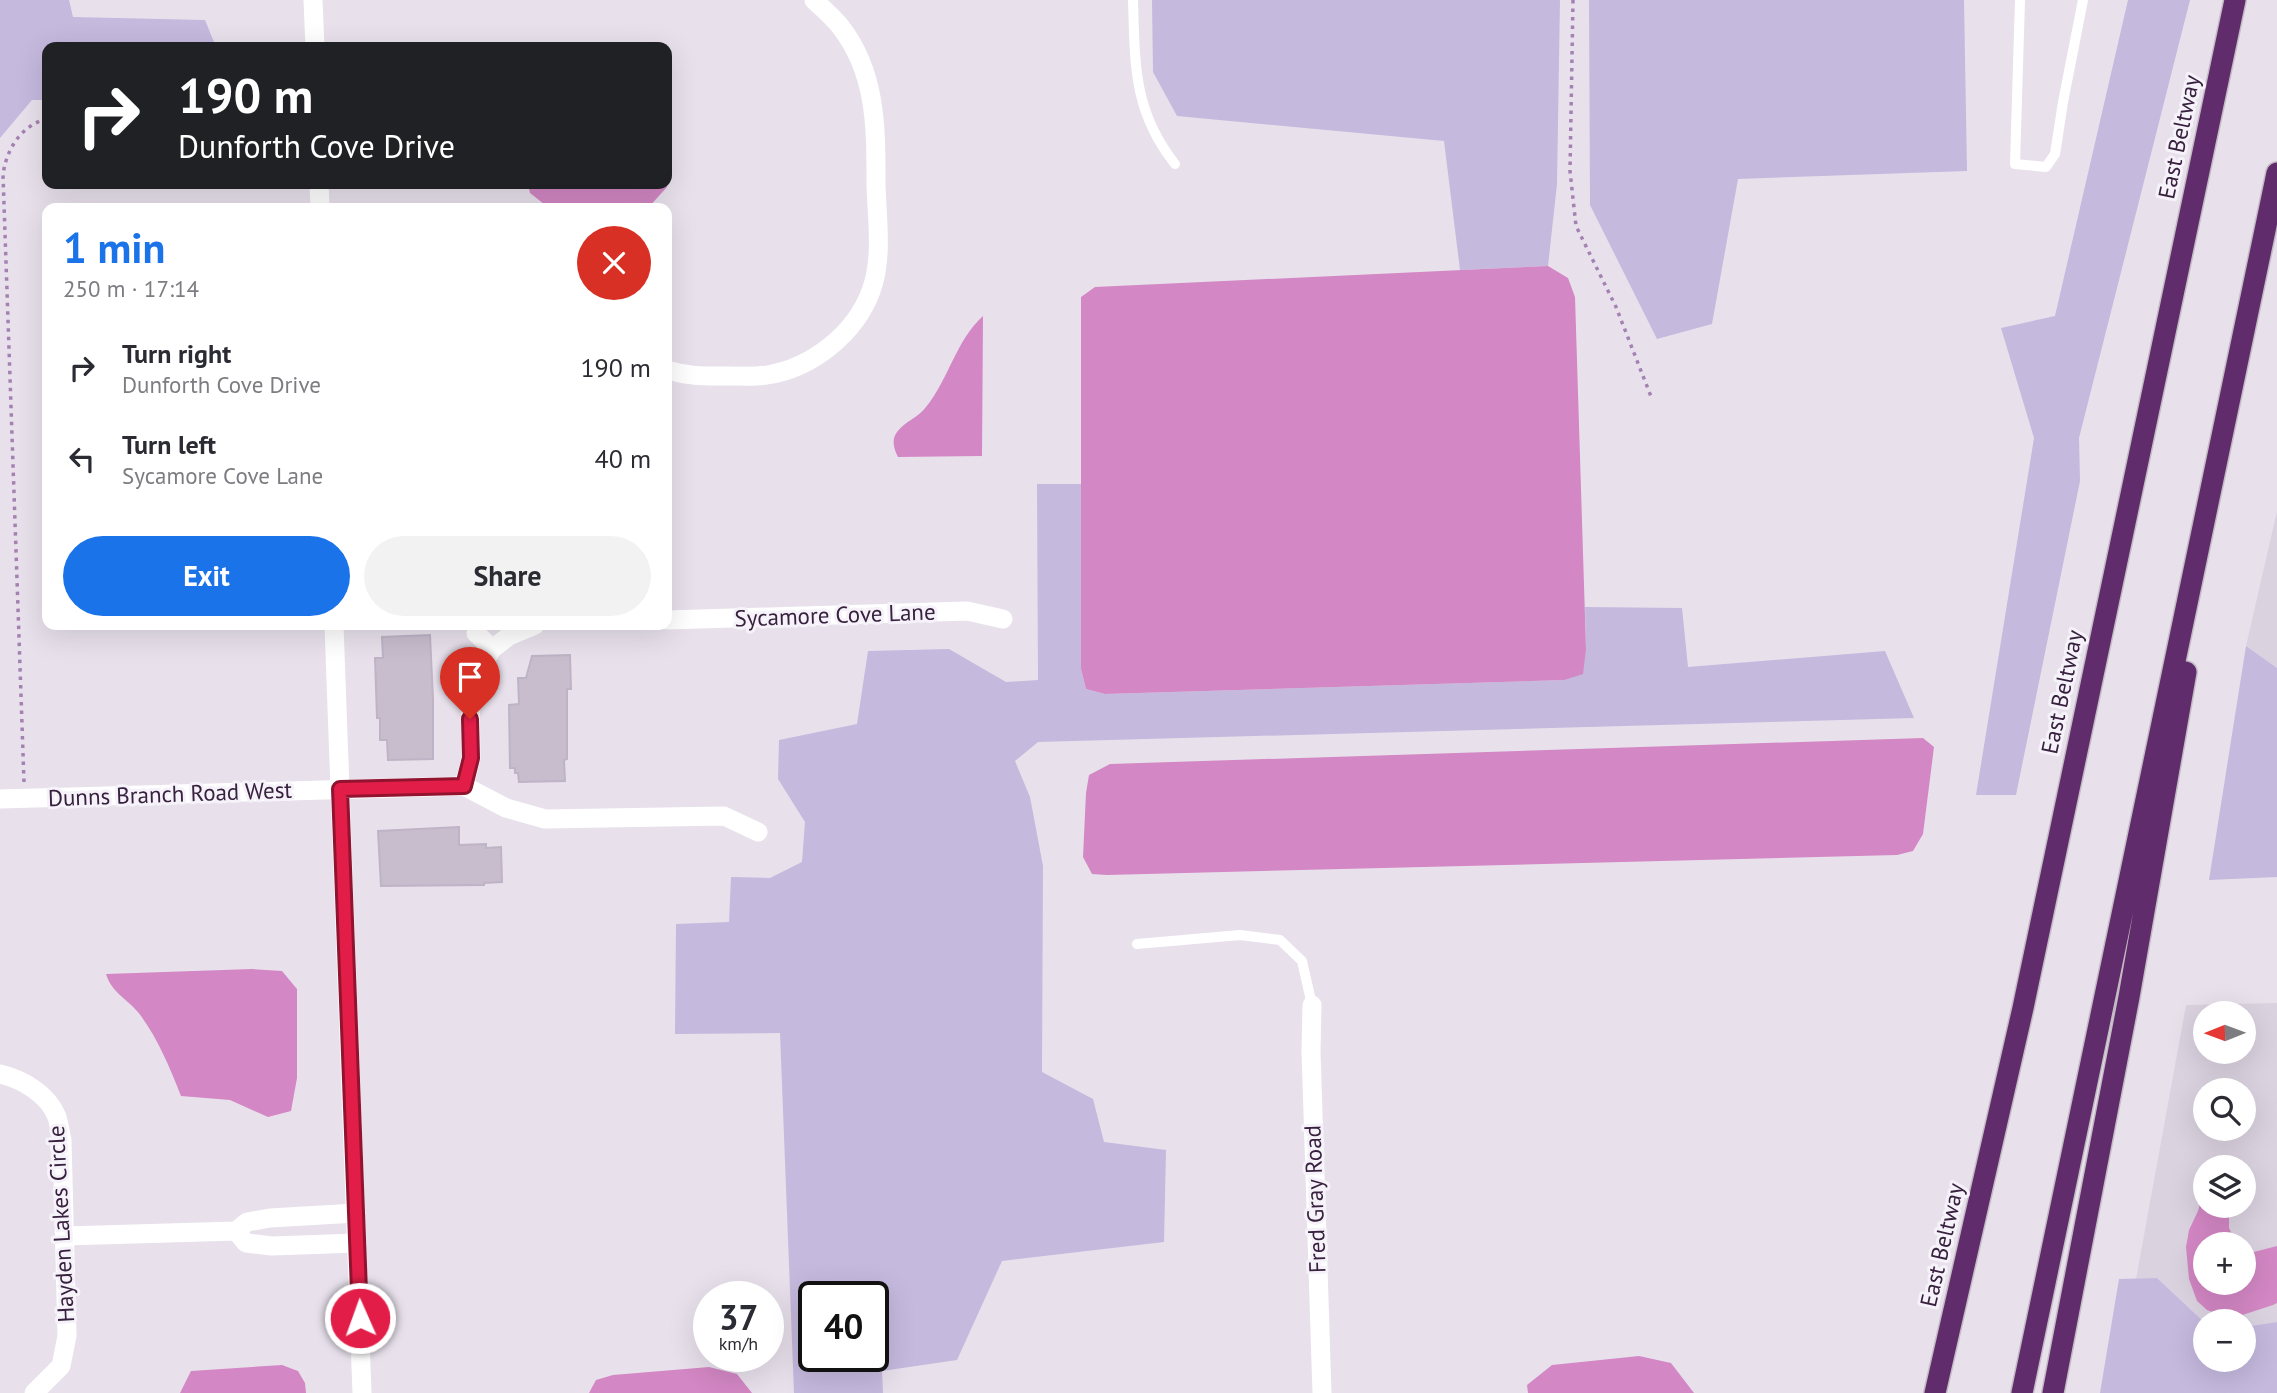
<!DOCTYPE html>
<html lang="en">
<head>
<meta charset="utf-8">
<style>
  :root { --surface:#fff; --page:#f2f2f3; --text:#2b2b33; --muted:#7c7c81; --accent:#1a73e8 }
  body { margin:0; font-family:"PT Sans",sans-serif; background:var(--page); color:var(--text); height:100vh; display:flex; flex-direction:column; font-size:26px; white-space:nowrap }
  * { box-sizing:border-box; margin:0 }
  p { font-size:23px; color:var(--muted) }
  .icon { flex:none; width:38px; height:38px; fill:none; stroke:currentColor; stroke-width:2; stroke-linecap:round; stroke-linejoin:round }
  .map { position:relative; flex:1; overflow:hidden }
  .sheet { position:absolute; left:42px; top:203px; width:630px; height:427px; display:flex; flex-direction:column; background:var(--surface); border-radius:14px; box-shadow:0 7px 28px #0002 }
  .sheet>* { flex:none }
  .hud { position:absolute; left:42px; top:42px; width:630px; height:147px; border-radius:14px; box-shadow:0 7px 28px #0002; background:#202124; color:#fff; overflow:hidden }
  .needle { width:46px; rotate:269deg }
  .tools { position:absolute; left:2193px; top:1001px; display:grid; gap:14px }
  .tools a { display:grid; place-items:center; width:63px; height:63px; border-radius:50%; background:var(--surface); box-shadow:0 7px 28px #0002; font-size:35px }
  .speed { position:absolute; left:693px; top:1281px; display:flex; gap:14px; font-size:35px; font-weight:700; text-align:center }
  .speed>* { display:grid; place-content:center; width:91px; height:91px; border-radius:50%; background:var(--surface); box-shadow:0 7px 28px #0002; line-height:1 }
  .speed small { font-size:18px; font-weight:400 }
  .speed .limit { border:4px solid #111; border-radius:10px; background:#fff; color:#111 }
  .pin { position:absolute; display:grid; place-items:center; width:60px; height:60px; color:#fff; margin:-72px -30px; border-radius:50% 50% 50% 0; rotate:-45deg; box-shadow:0 0 7px #0007 }
  .pin .icon { rotate:45deg }
  .me { position:absolute; width:77px; margin:-38px; rotate:358deg; stroke-linejoin:round; filter:drop-shadow(0 0 5px #0008) }
  .turn { display:flex; align-items:center; gap:24px; height:147px; padding:0 21px; font-size:32px }
  .turn .icon { width:91px; height:91px; stroke-width:2.5 }
  .turn b { display:block; font-size:49px; line-height:60px }
  .round { display:grid; place-items:center; flex:none; width:74px; height:74px; border-radius:37px; background:var(--page) }
  .overview { display:flex; align-items:center; justify-content:space-between; height:119px; padding:0 21px }
  h1 { font-size:42px; font-weight:800; line-height:52px; color:var(--accent) }
  .cta { display:flex; gap:14px; margin-top:auto; padding:14px 21px }
  .cta a { flex:1; height:80px; border-radius:42px; background:var(--accent); color:#fff; font-size:28px; font-weight:800; line-height:80px; text-align:center }
  .cta a+a { background:var(--page); color:var(--text) }
  ul { padding:0; list-style:none }
  li { display:flex; align-items:center; gap:21px; height:91px; padding:0 21px }
  li div { flex:1 }
  li b { display:block; font-size:26px }
  li em { font-style:normal }
  .map>svg:first-child { display:block }
</style>
</head>
<body>
<div class="map">
<svg width="2277" height="1393" viewBox="0 0 2277 1393">
  <rect width="100%" height="100%" fill="#e8e1ec"/>
  <!-- built -->
  <path fill="#dbd2e0" fill-rule="evenodd" d="M2277 511V668L2246 646Z
    M2277 1003V1322L2244 1327V1321H2205V1323L2157 1278 2136 1279 2186 1005ZM2205 1013H2244V1052H2205ZM2205 1090H2244V1129H2205ZM2205 1167H2244V1206H2205ZM2205 1244H2244V1283H2205Z"/>
  <!-- green -->
  <path fill="#c5b9de" fill-rule="evenodd" d="M0 0H69L73 17 205 20 216 47H47V100H32L0 138Z
    M1152 0H1560L1557 184 1548 266 1460 270 1444 141 1177 116 1153 72Z
    M1589 0H1964L1967 171 1738 179 1712 324 1657 339 1590 205Z
    M2128 0H2190L2079 438 2080 481 2016 795H1976L2034 438 2001 328 2055 316Z
    M1037 484H1081V669L1086 689 1105 694 1564 680 1586 649 1585 607 1682 608 1688 667 1885 651 1914 718 1038 742 1015 761 1030 797 1043 866 1042 1072 1093 1099 1104 1142 1166 1150 1164 1242 1002 1261 957 1360 882 1371 883 1393H794L780 1033 675 1034 676 924 729 922 731 877 770 878 802 862 805 822 778 779 779 740 857 724 868 651 949 649 1006 682 1038 680ZM814 1297H873V1356H814Z
    M2246 646 2277 668V877L2209 880Z
    M2157 1278 2205 1323V1360H2244V1327L2277 1322V1393H2100L2119 1279Z"/>
  <!-- water -->
  <path fill="#d387c4" d="M667 149 671 154 667 187 648 208H549L530 193 528 184H667Z
    M1548 266 1568 278 1575 297 1586 649 1583 674 1564 680 1105 694 1086 689 1081 669V297L1095 287Z
    M983 316 982 456 898 457C894 449 891 440 897 432 904 422 919 417 926 407 949 379 956 340 983 316Z
    M1923 738 1934 747 1923 834 1913 851 1897 855 1107 875 1092 874 1083 857 1086 793 1089 775 1110 764Z
    M252 969 282 971 297 989V1078L291 1111 268 1117 230 1100 181 1096C170 1068 159 1041 141 1016 130 1000 112 994 106 974Z
    M2205 1183V1206H2229V1228L2237 1244H2205V1283H2244V1249L2250 1253 2277 1246V1303L2273 1305 2230 1319 2207 1310 2197 1301 2189 1279 2186 1247 2189 1230 2198 1211Z
    M1639 1356 1671 1363 1694 1393H1528L1527 1385 1552 1365Z
    M282 1365 298 1371 305 1383 306 1393H180L191 1371Z
    M709 1367 737 1374 752 1393H589L596 1380 613 1375Z"/>
  <!-- building -->
  <path fill="#c7bdcd" stroke="#bfb3c6" stroke-width="2" d="M430 635 433 699V759L388 760 387 740H380V718H377L375 658H383L382 637Z
    M570 655 571 689H567V759L564 760 565 781 519 782 518 773H515V768H510L509 705 519 704 518 678H526L532 656Z
    M459 827V845L486 844V848L501 847 502 882 484 883V885L381 886 378 831Z"/>
  <g fill="none" stroke-linecap="round" stroke-linejoin="round">
    <!-- motorway casing -->
    <g stroke="#c3bcc5" stroke-width="24">
      <path id="motorway" d="M1935 1393 2023 1008 2235 0
        M2022 1393 2277 173
        M2053 1393 2129 997 2186 672"/>
    </g>
    <!-- path -->
    <path stroke="#a481b1" stroke-width="3.5" stroke-dasharray="3.5 5" stroke-linecap="butt" d="M1573 0 1570 171 1576 226 1616 307 1652 399
      M24 782 3 175C6 150 21 125 47 119"/>
    <!-- service -->
    <path stroke="#fff" stroke-width="10" d="M1133 0C1135 64 1133 111 1175 164
      M2020 0 2015 164 2046 167 2055 154 2063 102 2083 0
      M1137 944 1240 935 1280 940 1302 961 1312 1005"/>
    <!-- minor -->
    <path stroke="#fff" stroke-width="19" d="M667 370C691 377 705 376 730 376 742 376 755 377 767 375 812 368 855 334 871 291 883 259 877 219 876 185 876 129 877 73 840 26 833 17 823 9 814 0
      M667 620 967 611 1003 619
      M476 633 492 649
      M464 786 471 758 470 699 481 669 492 649 509 636 535 625
      M0 799 464 786 506 808 545 819 724 816 758 832
      M1312 1005 1311 1051 1322 1393
      M0 1074C22 1079 48 1094 57 1117 59 1124 60 1132 62 1140L67 1336 61 1366 34 1393
      M236 1231 246 1243 272 1246 357 1243
      M65 1236 236 1231 247 1222 270 1218 356 1213"/>
    <!-- tertiary -->
    <path stroke="#fff" stroke-width="19" d="M313 0 315 47
      M319 184 320 208
      M334 625 362 1393"/>
    <!-- motorway -->
    <use href="#motorway" stroke="#612c6b" stroke-width="21"/>
  </g>
  <g fill="none" stroke-linecap="round" stroke-linejoin="round">
    <!-- route casing -->
    <g stroke="#92132f" stroke-width="18">
      <path id="route" d="M360 1318 340 789 464 786 471 758 470 719"/>
    </g>
    <!-- route -->
    <use href="#route" stroke="#e11d48" stroke-width="12"/>
  </g>
  <g text-anchor="middle" stroke-width="6" stroke-linejoin="round" paint-order="stroke">
    <!-- street labels -->
    <g font-size="23" fill="#37213e" stroke="#f6f2f9">
      <text transform="translate(2179 137) rotate(-78)" y="8">East Beltway</text>
      <text transform="translate(835 615) rotate(-2)" y="8">Sycamore Cove Lane</text>
      <text transform="translate(2062 692) rotate(-78)" y="8">East Beltway</text>
      <text transform="translate(170 794) rotate(-2)" y="8">Dunns Branch Road West</text>
      <text transform="translate(1315 1199) rotate(-92)" y="8">Fred Gray Road</text>
      <text transform="translate(61 1224) rotate(-93)" y="8">Hayden Lakes Circle</text>
      <text transform="translate(1942 1245) rotate(-77)" y="8">East Beltway</text>
    </g>
  </g>
</svg>
<div class="tools">
<a><svg class="needle" viewBox="-14 -14 28 28"><path d="M0-13l5 13h-10z" fill="#e53935"/><path d="M0 13l5-13h-10z" fill="#7c7c81"/></svg></a>
<a><svg class="icon" aria-label="search" viewBox="0 0 24 24"><circle cx="10" cy="10" r="6"/><path d="M15 15l6 6"/></svg></a>
<a><svg class="icon" aria-label="layers" viewBox="0 0 24 24"><path d="M12 4l9 5-9 5-9-5zM3 14l9 5 9-5"/></svg></a>
<a>+</a>
<a>−</a>
</div>
<div class="speed"><div>37<small>km/h</small></div><div class="limit">40</div></div>
<div class="pin" style="left:470px;top:719px;background:#d93025"><svg class="icon" aria-label="arrive" viewBox="0 0 24 24"><path d="M6 21V4h12l-3 4 3 4H6"/></svg></div>
<svg class="me" style="left:360px;top:1318px" viewBox="-20 -20 40 40"><circle r="17" fill="#e11d48" stroke="#fff" stroke-width="3"/><path d="M0-11L8 9 0 5-8 9z" fill="#fff"/></svg>
<div class="hud">
<div class="turn"><svg class="icon" aria-label="right" viewBox="0 0 24 24"><path d="M7 20v-9h11M14 6l5 5-5 5"/></svg><div><b>190 m</b>Dunforth Cove Drive</div></div>
</div>
<section class="sheet">
<div class="overview"><div><h1>1 min</h1><p>250 m · 17:14</p></div><a class="round" style="background:#d93025;color:#fff"><svg class="icon" aria-label="close" viewBox="0 0 24 24"><path d="M6 6l12 12M18 6L6 18"/></svg></a></div>
<ul>
<li><svg class="icon" aria-label="right" viewBox="0 0 24 24"><path d="M7 20v-9h11M14 6l5 5-5 5"/></svg><div><b>Turn right</b><p>Dunforth Cove Drive</p></div><em>190 m</em></li>
<li><svg class="icon" aria-label="left" viewBox="0 0 24 24"><path d="M17 20v-9H6M10 6l-5 5 5 5"/></svg><div><b>Turn left</b><p>Sycamore Cove Lane</p></div><em>40 m</em></li>
</ul>
<div class="cta"><a>Exit</a><a>Share</a></div>
</section>
</div>
</body>
</html>
